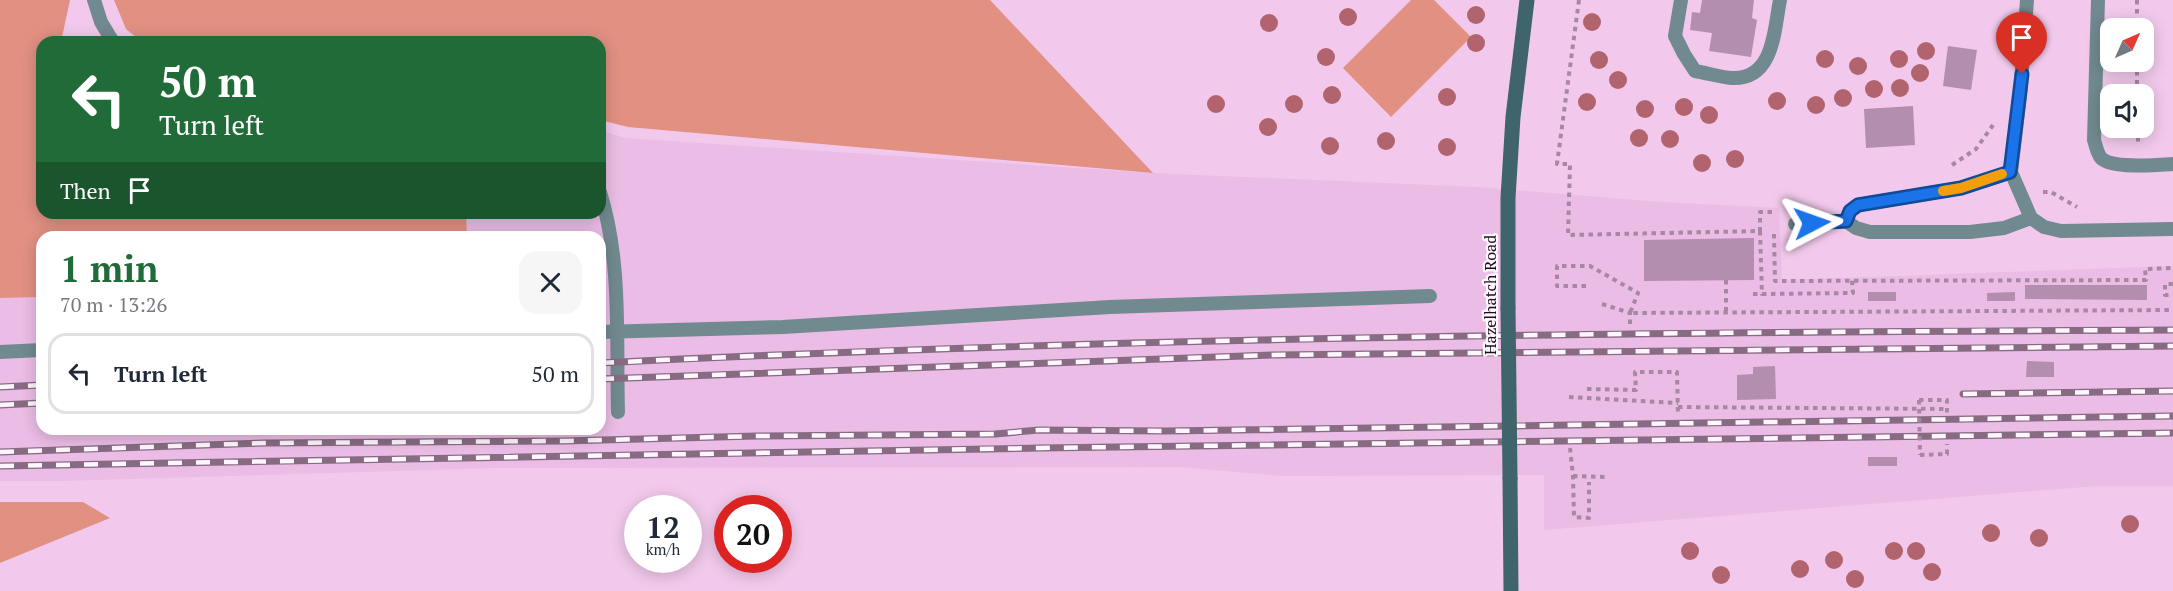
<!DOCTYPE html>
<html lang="en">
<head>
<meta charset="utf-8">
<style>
  :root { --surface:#fff; --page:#f6f6f7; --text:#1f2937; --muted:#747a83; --line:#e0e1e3; --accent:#216b39 }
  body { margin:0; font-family:"PT Serif",serif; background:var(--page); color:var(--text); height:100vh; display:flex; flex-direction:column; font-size:22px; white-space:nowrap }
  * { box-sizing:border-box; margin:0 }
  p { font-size:20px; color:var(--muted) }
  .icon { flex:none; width:33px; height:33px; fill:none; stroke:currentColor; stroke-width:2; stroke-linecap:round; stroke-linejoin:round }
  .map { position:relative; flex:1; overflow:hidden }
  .side { position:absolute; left:36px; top:231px; width:570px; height:204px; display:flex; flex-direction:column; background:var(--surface); border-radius:18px; box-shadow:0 3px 15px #0003 }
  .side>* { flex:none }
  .guide { position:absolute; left:36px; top:36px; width:570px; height:183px; border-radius:18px; box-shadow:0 3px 15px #0003; background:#216b39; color:#fff; overflow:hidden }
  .needle { width:39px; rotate:45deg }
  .buttons { position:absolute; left:2100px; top:18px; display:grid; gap:12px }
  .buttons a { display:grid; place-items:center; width:54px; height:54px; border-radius:12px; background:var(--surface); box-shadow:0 3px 15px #0003; font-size:30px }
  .speed { position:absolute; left:624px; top:495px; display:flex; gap:12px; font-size:30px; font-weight:700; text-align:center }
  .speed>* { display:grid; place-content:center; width:78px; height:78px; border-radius:50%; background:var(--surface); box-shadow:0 3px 15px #0003; line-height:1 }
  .speed small { font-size:15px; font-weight:400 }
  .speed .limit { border:9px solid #d22; background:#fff; color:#111 }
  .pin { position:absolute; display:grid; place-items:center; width:51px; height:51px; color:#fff; margin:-62px -26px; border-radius:50% 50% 50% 0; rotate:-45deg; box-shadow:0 0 6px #0007 }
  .pin .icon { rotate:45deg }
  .me { position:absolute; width:66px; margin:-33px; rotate:86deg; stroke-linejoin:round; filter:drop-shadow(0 0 4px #0008) }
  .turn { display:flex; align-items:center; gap:21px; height:126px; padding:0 24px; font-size:27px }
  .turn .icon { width:78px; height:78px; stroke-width:2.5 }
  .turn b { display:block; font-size:42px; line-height:51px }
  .then { display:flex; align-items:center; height:57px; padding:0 24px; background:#0003; gap:12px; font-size:22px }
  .round { display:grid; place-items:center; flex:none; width:63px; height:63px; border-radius:18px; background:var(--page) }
  .summary { display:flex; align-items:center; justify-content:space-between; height:102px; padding:0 24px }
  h1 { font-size:36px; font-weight:700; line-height:45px; color:var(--accent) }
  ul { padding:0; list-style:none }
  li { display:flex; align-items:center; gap:18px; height:81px; margin:0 12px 9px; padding:0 12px; border:3px solid var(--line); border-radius:18px }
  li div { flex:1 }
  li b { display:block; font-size:22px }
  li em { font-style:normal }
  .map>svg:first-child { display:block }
</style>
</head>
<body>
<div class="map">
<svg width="2173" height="591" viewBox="0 0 2173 591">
  <rect width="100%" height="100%" fill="#f2c9ec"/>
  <!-- built -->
  <path fill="#ebbce5" d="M600 130 625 138 1153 173 1477 187 1662 202 1779 208 1782 280 2173 266V486H2097L1544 530V475L1280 476 1181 467 497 468 62 481H0V298L42 297V429H600V237H467L466 213H600Z"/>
  <!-- green -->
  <path fill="#e19082" d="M0 0H70L61 42H42V213H466L467 237H42V297L0 298Z
    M114 0H990L1153 173 628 127 600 120V42H142L126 29Z
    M1411 0H1434L1471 37 1391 117 1343 68Z
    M0 502H83L110 518 0 563Z"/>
  <!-- building -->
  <path fill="#b48eaf" d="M1702 0H1754L1752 18 1757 20 1751 57 1709 51 1712 33 1690 30 1692 12 1700 13Z
    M1948 46 1977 50 1971 90 1943 86Z
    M1913 106 1915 145 1866 148 1864 109Z
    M1754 238V280L1644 281V240Z
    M2025 285H2147V300L2025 299Z
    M1868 292H1896V301H1868Z
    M2015 292V301H1987V293Z
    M2027 361 2054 362V377H2026Z
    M1775 366 1776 399 1737 400V375L1753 374V367Z
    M1868 457H1897V466H1868Z"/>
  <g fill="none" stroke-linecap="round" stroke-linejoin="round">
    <!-- path -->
    <path stroke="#a788a3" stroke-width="4" stroke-dasharray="4.5 4.5" stroke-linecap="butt" d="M1579 0 1557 164H1570L1568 235 1760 231V212H1774V214
      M2137 0V28
      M2137 62V94
      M2138 128V145
      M1952 165 1976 149 1993 125
      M2043 192H2051L2077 207
      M1760 231 1762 294 1853 293 1852 280
      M1774 234 1775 281 2146 280 2145 269 2173 268
      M1726 280V311
      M2173 284H2165V295H2173
      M1586 286H1557V266H1590L1638 293 1630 313 2173 310
      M1753 294H1762
      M1602 304 1630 313V324
      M1587 389 1636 390 1635 372H1677L1678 416
      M1569 397 1678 403
      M1919 400H1947V413
      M1678 407 1947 409
      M1570 448 1573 476 1574 517 1589 518V482
      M1920 455 1947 454V444
      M1573 476 1608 477"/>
    <!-- lane -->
    <path stroke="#718a8f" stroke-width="14" d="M94 0 101 22 113 42
      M1681 0 1675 36 1684 54 1695 71C1707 73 1720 77 1732 78 1774 80 1774 30 1780 0
      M2027 0 2020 96 2011 172 2031 218 2044 227 2061 231 2173 229
      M2098 0 2094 140C2096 146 2097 153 2101 158 2112 169 2158 165 2173 164
      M2011 172 1961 188 1858 205 1850 211 1846 221 1856 228 1870 232H1970L2004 228 2031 218
      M600 192C622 262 616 339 618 412
      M1795 224 1846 221
      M600 332 783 327 1110 307 1430 296
      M0 352 42 350"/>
    <!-- secondary -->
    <path stroke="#3f646b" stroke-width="15" d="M1508 308V198L1513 117 1527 0
      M1510 478 1511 591"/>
    <!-- rail casing -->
    <g stroke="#866b82" stroke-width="7">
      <path id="rail" d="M600 363C1124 337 1649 332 2173 330
        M600 379 1272 355 2173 346
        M0 387 42 385
        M1963 394 2173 391
        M0 405 42 403
        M0 452 264 443 563 441 757 436 995 434 1039 430 1165 431 2173 416
        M0 466 1040 448 2173 433"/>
    </g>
    <!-- rail -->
    <use href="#rail" stroke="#fef6fd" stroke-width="4.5" stroke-dasharray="14" stroke-linecap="butt"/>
    <!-- path-bridge -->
    <path stroke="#a788a3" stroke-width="4" stroke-dasharray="4.5 4.5" stroke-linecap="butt" d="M1919 400 1920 455"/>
    <!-- secondary-bridge -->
    <path stroke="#3f646b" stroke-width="15" d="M1508 308 1510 478"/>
  </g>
  <!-- trees -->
  <g fill="#b1646e">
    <circle cx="1476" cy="15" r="9"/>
    <circle cx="1348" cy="17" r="9"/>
    <circle cx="1592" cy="22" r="9"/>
    <circle cx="1269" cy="23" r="9"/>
    <circle cx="1476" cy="43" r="9"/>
    <circle cx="1926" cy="51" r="9"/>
    <circle cx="1326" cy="57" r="9"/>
    <circle cx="1825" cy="59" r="9"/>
    <circle cx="1899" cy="59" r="9"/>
    <circle cx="1599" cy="60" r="9"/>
    <circle cx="1858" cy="66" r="9"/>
    <circle cx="1920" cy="73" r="9"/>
    <circle cx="1618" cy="80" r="9"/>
    <circle cx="1900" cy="88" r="9"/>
    <circle cx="1874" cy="89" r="9"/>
    <circle cx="1332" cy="95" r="9"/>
    <circle cx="1447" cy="97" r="9"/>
    <circle cx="1843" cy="98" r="9"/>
    <circle cx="1777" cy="101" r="9"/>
    <circle cx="1587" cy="102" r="9"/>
    <circle cx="1216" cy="104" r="9"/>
    <circle cx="1294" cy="104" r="9"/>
    <circle cx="1816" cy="105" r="9"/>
    <circle cx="1684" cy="107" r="9"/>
    <circle cx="1645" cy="109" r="9"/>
    <circle cx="1709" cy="115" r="9"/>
    <circle cx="1268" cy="127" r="9"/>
    <circle cx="1639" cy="138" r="9"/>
    <circle cx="1670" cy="139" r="9"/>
    <circle cx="1386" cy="141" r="9"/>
    <circle cx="1330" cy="146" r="9"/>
    <circle cx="1447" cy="147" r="9"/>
    <circle cx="1735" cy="159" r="9"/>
    <circle cx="1702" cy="163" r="9"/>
    <circle cx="2130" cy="524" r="9"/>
    <circle cx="1991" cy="533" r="9"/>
    <circle cx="2039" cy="538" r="9"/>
    <circle cx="1690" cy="551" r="9"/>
    <circle cx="1894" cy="551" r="9"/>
    <circle cx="1916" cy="551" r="9"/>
    <circle cx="1834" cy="560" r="9"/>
    <circle cx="1800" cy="569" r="9"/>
    <circle cx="1932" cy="572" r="9"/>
    <circle cx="1721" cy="575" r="9"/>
    <circle cx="1855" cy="579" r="9"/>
  </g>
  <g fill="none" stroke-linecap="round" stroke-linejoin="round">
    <!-- route casing -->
    <g stroke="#114b97" stroke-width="15">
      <path id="route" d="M1812 223 1846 221 1850 211 1858 205 1961 188 2010 172 2022 74"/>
    </g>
    <!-- route -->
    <use href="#route" stroke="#1a73e8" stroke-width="10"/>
    <!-- slow -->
    <path stroke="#f59e0b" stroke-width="10" d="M1943 191 1961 188 2002 174"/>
  </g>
  <g text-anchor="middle" stroke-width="4.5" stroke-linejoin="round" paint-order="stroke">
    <!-- street labels -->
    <g font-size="16" fill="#190c18" stroke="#fef6fd">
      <text transform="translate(1490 295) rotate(-90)" y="6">Hazelhatch Road</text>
    </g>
  </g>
</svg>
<div class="buttons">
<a><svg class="needle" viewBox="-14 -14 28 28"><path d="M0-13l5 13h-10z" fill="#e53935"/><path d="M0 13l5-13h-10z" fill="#747a83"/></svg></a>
<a><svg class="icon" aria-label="sound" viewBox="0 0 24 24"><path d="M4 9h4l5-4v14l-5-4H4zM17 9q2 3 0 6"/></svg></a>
</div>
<div class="speed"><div>12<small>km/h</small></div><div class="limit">20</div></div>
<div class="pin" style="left:2022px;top:74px;background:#d93025"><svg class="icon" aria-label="arrive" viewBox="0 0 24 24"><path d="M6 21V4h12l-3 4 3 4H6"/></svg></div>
<svg class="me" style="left:1812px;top:223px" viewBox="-20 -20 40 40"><path d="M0-17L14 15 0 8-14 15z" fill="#1a73e8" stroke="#fff" stroke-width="4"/></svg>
<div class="guide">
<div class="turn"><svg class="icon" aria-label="left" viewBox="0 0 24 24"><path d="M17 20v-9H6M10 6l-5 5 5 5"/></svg><div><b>50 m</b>Turn left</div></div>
<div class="then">Then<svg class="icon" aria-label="arrive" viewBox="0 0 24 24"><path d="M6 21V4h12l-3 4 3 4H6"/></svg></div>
</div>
<section class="side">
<div class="summary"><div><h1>1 min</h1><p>70 m · 13:26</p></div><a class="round"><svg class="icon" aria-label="close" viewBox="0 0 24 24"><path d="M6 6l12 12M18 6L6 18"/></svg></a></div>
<ul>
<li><svg class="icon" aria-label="left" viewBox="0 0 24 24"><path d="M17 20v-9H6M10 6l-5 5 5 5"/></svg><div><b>Turn left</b></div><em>50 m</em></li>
</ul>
</section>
</div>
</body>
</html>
